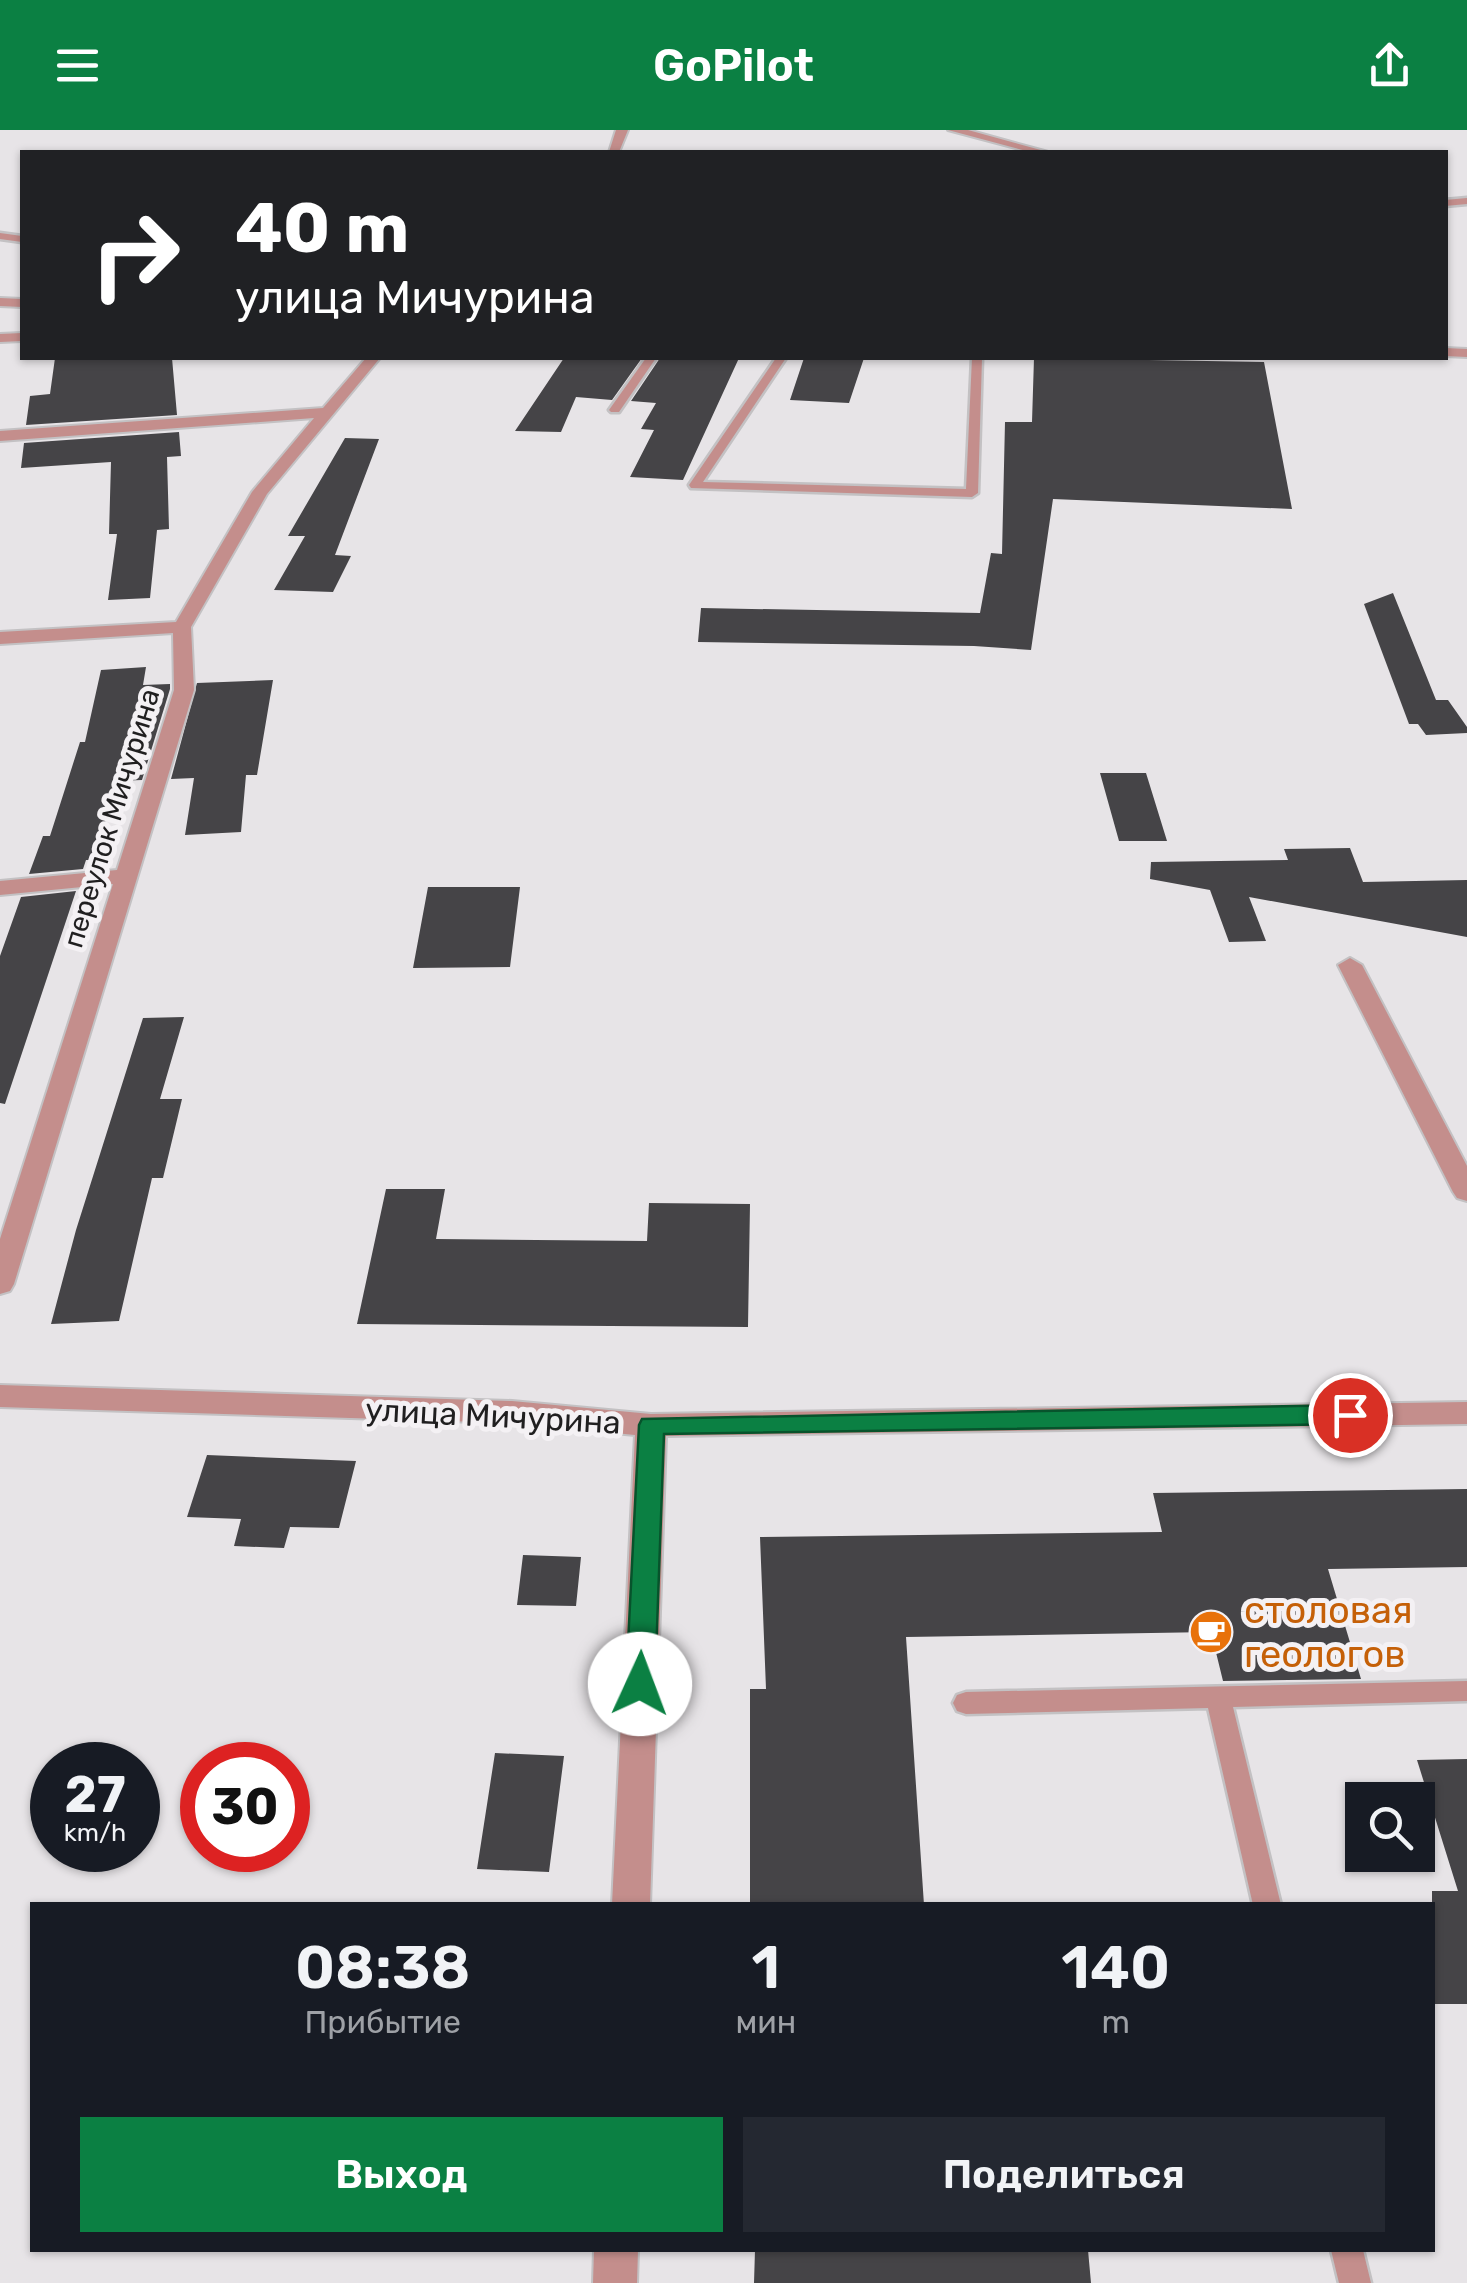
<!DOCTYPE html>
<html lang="ru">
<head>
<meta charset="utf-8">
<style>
  :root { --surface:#171b24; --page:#242831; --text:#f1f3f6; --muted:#9ea1a6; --accent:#0b8043 }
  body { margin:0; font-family:Rubik,sans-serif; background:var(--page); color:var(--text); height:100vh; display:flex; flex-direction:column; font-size:38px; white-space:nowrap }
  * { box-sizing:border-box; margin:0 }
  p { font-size:32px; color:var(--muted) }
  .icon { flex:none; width:55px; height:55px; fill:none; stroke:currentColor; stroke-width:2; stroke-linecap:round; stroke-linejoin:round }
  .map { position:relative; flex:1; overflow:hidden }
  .details { position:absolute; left:30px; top:1772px; width:1405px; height:350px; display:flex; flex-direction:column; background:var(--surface); border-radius:0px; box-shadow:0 2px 8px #0004 }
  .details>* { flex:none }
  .guide { position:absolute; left:20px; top:20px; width:1428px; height:210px; border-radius:0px; box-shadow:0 2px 8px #0004; background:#202124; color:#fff; overflow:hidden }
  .fabs { position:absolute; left:1345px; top:1652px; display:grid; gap:20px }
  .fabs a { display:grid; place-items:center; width:90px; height:90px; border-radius:0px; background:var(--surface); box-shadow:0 2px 8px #0004; font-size:50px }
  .speed { position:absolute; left:30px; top:1612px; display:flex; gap:20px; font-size:50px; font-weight:700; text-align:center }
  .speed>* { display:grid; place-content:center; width:130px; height:130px; border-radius:50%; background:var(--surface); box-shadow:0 2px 8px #0004; line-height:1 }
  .speed small { font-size:25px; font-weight:400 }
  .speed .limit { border:15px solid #d22; background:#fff; color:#111 }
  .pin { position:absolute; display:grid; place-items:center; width:85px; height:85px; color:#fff; margin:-42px; border:5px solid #fff; border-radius:50%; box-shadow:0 2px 10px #0007 }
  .me { position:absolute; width:110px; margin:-55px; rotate:2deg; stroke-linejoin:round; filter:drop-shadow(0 0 8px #0008) }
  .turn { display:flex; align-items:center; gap:35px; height:210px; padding:0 50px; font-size:45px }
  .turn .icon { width:130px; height:130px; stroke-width:2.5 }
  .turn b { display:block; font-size:70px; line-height:85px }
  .eta { display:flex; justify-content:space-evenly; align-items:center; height:170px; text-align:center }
  .eta b { font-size:60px; font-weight:600; line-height:70px }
  .action { display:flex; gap:20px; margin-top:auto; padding:20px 50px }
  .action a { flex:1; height:115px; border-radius:0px; background:var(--accent); color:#fff; font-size:40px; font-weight:600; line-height:115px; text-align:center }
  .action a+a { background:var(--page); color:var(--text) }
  header { display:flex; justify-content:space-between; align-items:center; height:130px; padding:0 50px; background:var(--accent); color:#fff; font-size:45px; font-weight:600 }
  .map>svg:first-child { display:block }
</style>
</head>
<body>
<header><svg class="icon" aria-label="menu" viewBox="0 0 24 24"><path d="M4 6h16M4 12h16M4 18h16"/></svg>GoPilot<svg class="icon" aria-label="share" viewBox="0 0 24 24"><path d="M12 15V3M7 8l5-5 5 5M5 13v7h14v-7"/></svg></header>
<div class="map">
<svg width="1467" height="2153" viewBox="0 0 1467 2153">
  <rect width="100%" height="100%" fill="#e7e4e7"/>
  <!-- building -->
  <path fill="#454447" d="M55 228H172L177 285 26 295 30 266 50 264Z
    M564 228H642L612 270 576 267 561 302 515 301Z
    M660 228H739L683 350 630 347 654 300 641 299 656 273 631 271Z
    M804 228H864L849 273 790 270Z
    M1034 228 1264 232 1292 379 1053 369 1031 520 974 516 698 512 701 478 980 483 991 423 1002 424 1005 292H1032Z
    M179 302 181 326 167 327 169 399 157 400 150 468 108 470 117 404H109L111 332 21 338 24 313Z
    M345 308 379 309 335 425 351 426 333 462 274 460 305 406H288Z
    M1393 463 1436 570H1448L1467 597V603L1426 605 1418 594H1409L1364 474Z
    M146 537 143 555 170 554V559L142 650 115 651 96 730H86L83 739 29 744 43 706H50L80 612H85L101 540Z
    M273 550 257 645H246L241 702 185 705 194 648 171 649 197 553Z
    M1100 643H1146L1167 711H1119Z
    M1350 718 1363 752 1467 750V807L1249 767 1266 811 1229 812 1210 760 1150 749 1151 732 1288 730 1284 719Z
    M428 757H520L510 837 413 838Z
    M76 761 5 974 0 973V826L21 767Z
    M184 887 160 969H182L163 1048H152L119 1191 51 1194 76 1100 143 888Z
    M386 1059H445L436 1109 647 1111 649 1073 750 1074 748 1197 357 1194Z
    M207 1325 356 1331 339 1398 290 1397 284 1418 234 1416 241 1389 187 1387Z
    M1467 1359V1437L1328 1439 1361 1549 1223 1551 1211 1502 906 1507 924 1775H750V1559H766L760 1407 1162 1402 1153 1363Z
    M523 1425 581 1427 576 1476 517 1475Z
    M495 1623 564 1626 549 1742 477 1739Z
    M1467 1629V1874H1432V1761H1458L1417 1630Z
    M755 2120H1088L1091 2153H754Z"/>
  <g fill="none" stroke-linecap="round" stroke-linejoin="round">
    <!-- service casing -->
    <g stroke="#c3c1c3" stroke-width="5">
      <path id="service" d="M1467 68V74L1445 76V70Z
        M0 103 22 106V112L0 109Z
        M646 228H656L619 282H611L609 280Z
        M776 228H786L703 352 966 359 972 228H982L978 363 972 367 691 358 689 355Z
        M1467 1551V1571L1233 1577 1281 1775H1253L1208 1578 966 1584 957 1581 953 1573 957 1565 966 1562Z
        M1331 2120H1363L1371 2153H1339Z"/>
    </g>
    <!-- minor casing -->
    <g stroke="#c3c1c3" stroke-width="4">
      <path id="minor" d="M616 0H628L619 22H609Z
        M948 0H968L1048 22H1030Z
        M22 203V211L0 212V204Z
        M366 228H380L267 364 191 497 194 560 14 1154 10 1161 0 1164V1109L113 754 0 765V751L117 740 174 560 173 503 0 514V502L176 492 252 362 314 288 0 311V301L323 278Z
        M1350 828 1362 835 1467 1036V1071L1457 1068 1453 1062 1338 835Z
        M0 1255 512 1271 651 1284 1467 1272V1294L666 1306 650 1775H612L635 1305 512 1293 0 1277Z
        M594 2120H638L637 2153H593Z"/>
    </g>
    <!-- tertiary casing -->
    <g stroke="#c3c1c3" stroke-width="4">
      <path id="tertiary" d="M0 168 22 169V177L0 176Z
        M1445 218 1467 219V227L1445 226Z"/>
    </g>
    <!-- service -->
    <use href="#service" fill="#c48e8c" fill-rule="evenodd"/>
    <!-- minor -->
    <use href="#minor" fill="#c48e8c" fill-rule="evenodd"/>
    <!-- tertiary -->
    <use href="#tertiary" fill="#c48e8c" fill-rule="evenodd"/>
  </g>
  <!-- route -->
  <path fill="#0b8043" stroke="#07532c" stroke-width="2.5" d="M1350 1275 1359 1278 1363 1285 1359 1291 1350 1294 664 1304 655 1554 650 1562 640 1566 630 1562 626 1554 639 1295 642 1289Z"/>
  <!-- icons -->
  <defs>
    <g id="cafe-disc" transform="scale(2.25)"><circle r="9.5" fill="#e8710a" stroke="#f4f1f4"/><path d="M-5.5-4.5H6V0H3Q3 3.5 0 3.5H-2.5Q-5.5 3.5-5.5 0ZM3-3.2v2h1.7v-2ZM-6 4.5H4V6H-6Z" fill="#fff"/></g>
  </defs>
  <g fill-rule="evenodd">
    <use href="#cafe-disc" x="1211" y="1502"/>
  </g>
  <g text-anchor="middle" stroke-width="10" stroke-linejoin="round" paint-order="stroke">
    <!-- far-street labels -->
    <g font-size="28" fill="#201f20" stroke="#f4f1f4">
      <text transform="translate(111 688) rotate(-73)" y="10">переулок Мичурина</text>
    </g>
    <!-- street labels -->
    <g font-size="32" fill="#201f20" stroke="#f4f1f4">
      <text transform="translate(493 1286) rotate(3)" y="11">улица Мичурина</text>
    </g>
    <!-- near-food labels -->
    <g font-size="38" fill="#c56008" stroke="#f4f1f4" text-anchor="start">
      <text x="1244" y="1493">столовая<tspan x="1244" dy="44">геологов</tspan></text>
    </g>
  </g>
</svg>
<div class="fabs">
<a><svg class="icon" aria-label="search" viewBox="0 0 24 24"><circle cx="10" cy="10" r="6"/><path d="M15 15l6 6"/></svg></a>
</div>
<div class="speed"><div>27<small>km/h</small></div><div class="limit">30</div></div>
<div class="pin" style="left:1350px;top:1285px;background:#d93025"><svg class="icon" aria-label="arrive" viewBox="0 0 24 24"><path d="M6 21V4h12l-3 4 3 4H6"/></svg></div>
<svg class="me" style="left:640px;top:1554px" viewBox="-20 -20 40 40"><circle r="19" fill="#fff"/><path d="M0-13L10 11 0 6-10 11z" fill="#0b8043"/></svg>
<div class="guide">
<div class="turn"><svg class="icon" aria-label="right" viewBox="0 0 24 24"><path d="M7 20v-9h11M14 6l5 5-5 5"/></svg><div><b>40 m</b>улица Мичурина</div></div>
</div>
<section class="details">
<div class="eta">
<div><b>08:38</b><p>Прибытие</p></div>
<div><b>1</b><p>мин</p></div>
<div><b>140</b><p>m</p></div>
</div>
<div class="action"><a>Выход</a><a>Поделиться</a></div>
</section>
</div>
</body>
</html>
